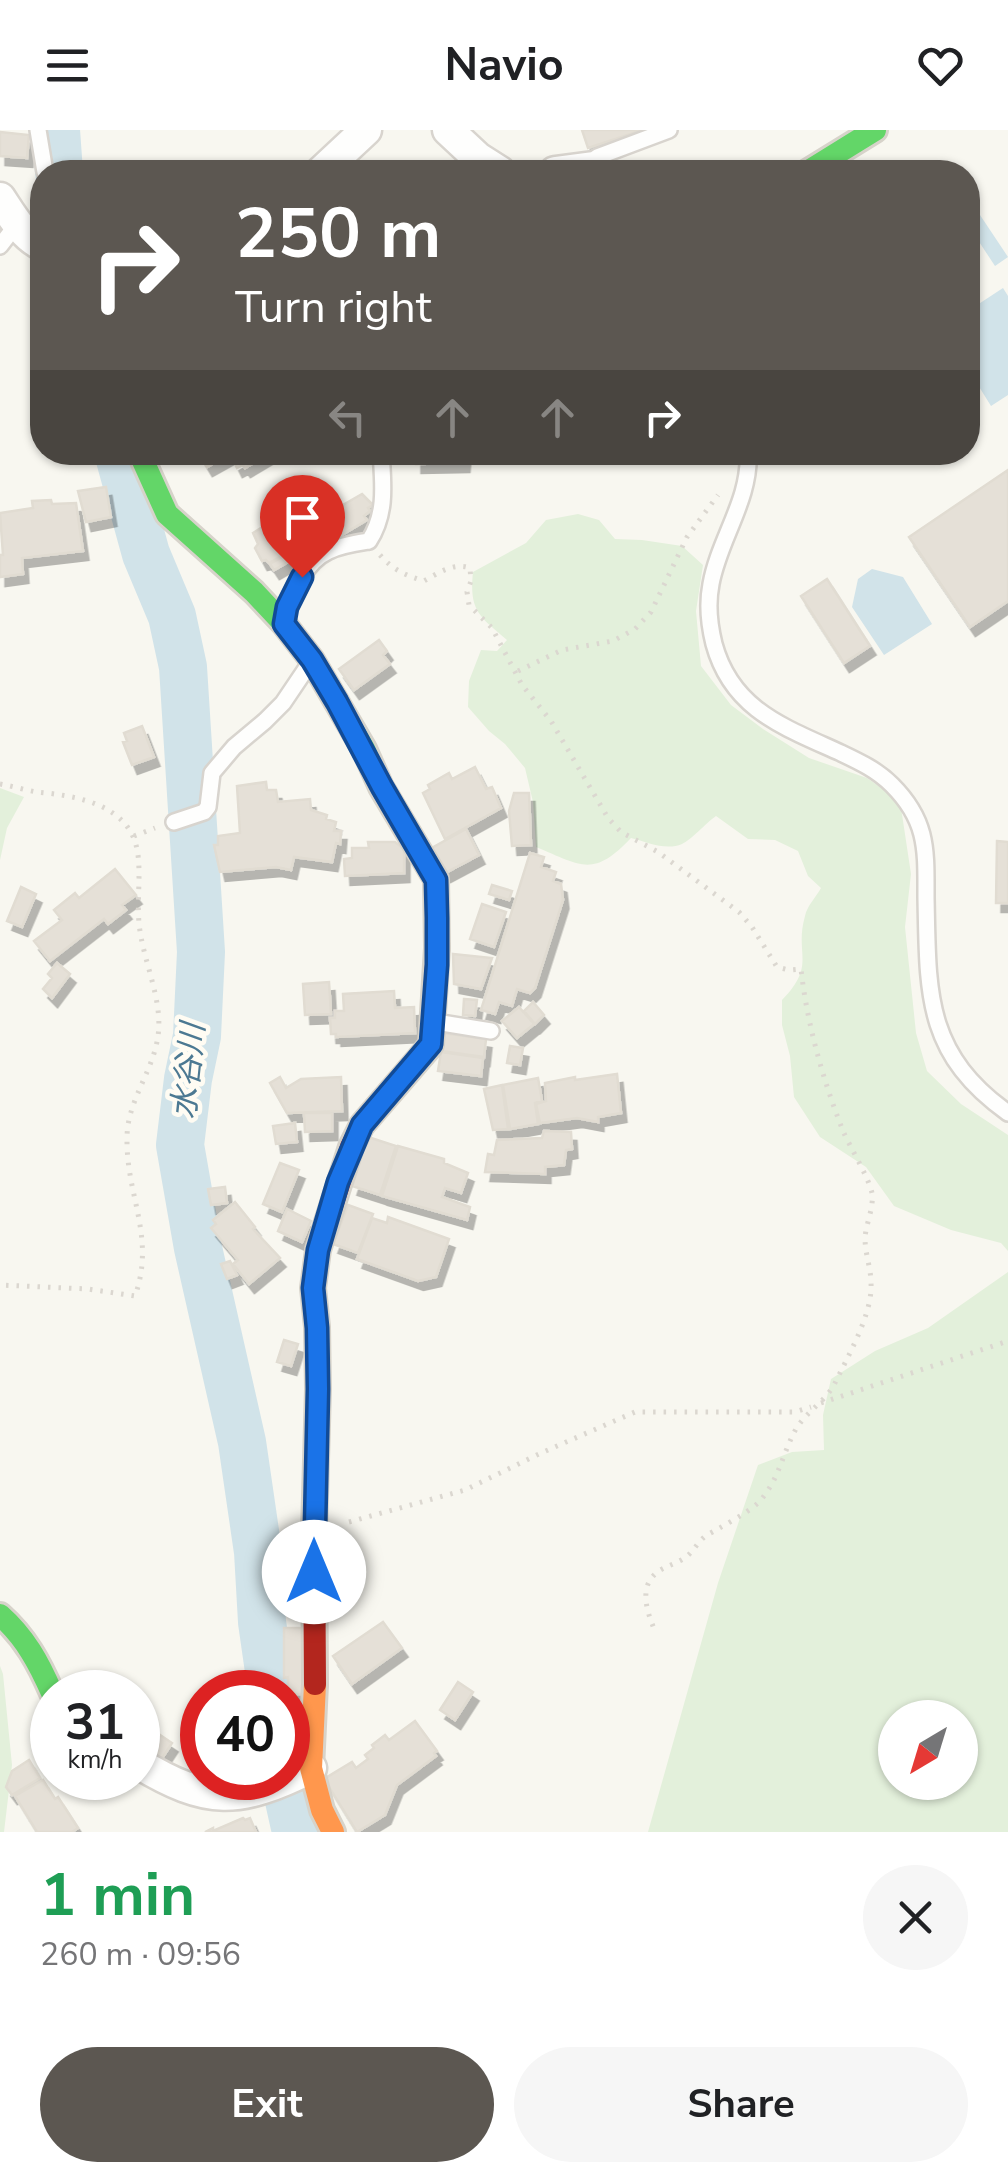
<!DOCTYPE html>
<html lang="en">
<head>
<meta charset="utf-8">
<style>
  :root { --surface:#fff; --page:#f6f6f6; --text:#202124; --muted:#757577; --accent:#5c5751 }
  body { margin:0; font-family:"Nunito Sans","Noto Sans JP",sans-serif; background:var(--page); color:var(--text); height:100vh; display:flex; flex-direction:column; font-size:38px; white-space:nowrap }
  * { box-sizing:border-box; margin:0 }
  p { font-size:32px; color:var(--muted) }
  .icon { flex:none; width:55px; height:55px; fill:none; stroke:currentColor; stroke-width:2; stroke-linecap:round; stroke-linejoin:round }
  .map { position:relative; height:1702px; overflow:hidden }
  .side { display:flex; flex-direction:column; background:var(--surface); flex:1 }
  .side>* { flex:none }
  .banner { position:absolute; left:30px; top:30px; width:950px; height:305px; border-radius:40px; box-shadow:0 2px 8px #0004; background:#5c5751; color:#fff; overflow:hidden }
  .needle { width:65px; rotate:218deg }
  .buttons { position:absolute; left:878px; top:1570px; display:grid; gap:20px }
  .buttons a { display:grid; place-items:center; width:100px; height:100px; border-radius:50%; background:var(--surface); box-shadow:0 2px 8px #0004; font-size:50px }
  .speed { position:absolute; left:30px; top:1540px; display:flex; gap:20px; font-size:50px; font-weight:700; text-align:center }
  .speed>* { display:grid; place-content:center; width:130px; height:130px; border-radius:50%; background:var(--surface); box-shadow:0 2px 8px #0004; line-height:1 }
  .speed small { font-size:25px; font-weight:400 }
  .speed .limit { border:15px solid #d22; background:#fff; color:#111 }
  .pin { position:absolute; display:grid; place-items:center; width:85px; height:85px; color:#fff; margin:-102px -42px; border-radius:50% 50% 50% 0; rotate:-45deg; box-shadow:0 0 10px #0007 }
  .pin .icon { rotate:45deg }
  .me { position:absolute; width:110px; margin:-55px; rotate:0deg; stroke-linejoin:round; filter:drop-shadow(0 0 8px #0008) }
  .turn { display:flex; align-items:center; gap:35px; height:210px; padding:0 40px; font-size:45px }
  .turn .icon { width:130px; height:130px; stroke-width:2.5 }
  .turn b { display:block; font-size:70px; line-height:85px }
  .lanes { display:flex; align-items:center; height:95px; padding:0 40px; background:#0003; justify-content:center; gap:50px; direction:ltr }
  .lanes .off { opacity:.35 }
  .round { display:grid; place-items:center; flex:none; width:105px; height:105px; border-radius:52px; background:var(--page) }
  .headline { display:flex; align-items:center; justify-content:space-between; height:170px; padding:0 40px }
  h1 { font-size:60px; font-weight:700; line-height:75px; color:#1e9e55 }
  .primary-button { display:flex; gap:20px; margin-top:auto; padding:20px 40px }
  .primary-button a { flex:1; height:115px; border-radius:60px; background:var(--accent); color:#fff; font-size:40px; font-weight:700; line-height:115px; text-align:center }
  .primary-button a+a { background:var(--page); color:var(--text) }
  header { display:flex; justify-content:space-between; align-items:center; height:130px; padding:0 40px; background:var(--surface); font-size:45px; font-weight:700 }
  .map>svg:first-child { display:block }
</style>
</head>
<body>
<header><svg class="icon" aria-label="menu" viewBox="0 0 24 24"><path d="M4 6h16M4 12h16M4 18h16"/></svg>Navio<svg class="icon" aria-label="heart" viewBox="0 0 24 24"><path d="M12 20l-8-8c-3-5 5-10 8-4 3-6 11-1 8 4z"/></svg></header>
<div class="map">
<svg width="1008" height="1702" viewBox="0 0 1008 1702">
  <defs>
    <filter id="shadow"><feDropShadow dx="5.5" dy="9" stdDeviation="0" flood-color="#0004"/></filter>
  </defs>
  <rect width="100%" height="100%" fill="#f8f7f0"/>
  <!-- green -->
  <path fill="#e3f0db" fill-rule="evenodd" d="M578 384 599 390 615 409 642 410 682 416 703 435 696 481 701 536 731 575 763 599 809 628 867 648 900 671 911 744 905 797 916 903 927 941 961 974 1008 1005V1121L1001 1113 951 1100 894 1076 866 1037 820 1007 794 967 790 926 782 895V870C817 834 794 825 805 786 807 776 816 767 821 758L808 746 798 721 775 710 748 709 716 686C706 693 691 710 682 714 666 721 647 712 631 708 593 748 582 736 536 717L533 672 525 638 505 614 489 601 468 577 469 551 481 520 497 521 507 510C479 486 469 481 473 442L526 413 546 390Z
    M0 658 24 667 7 698 0 730Z
    M1008 1142V1702H648L718 1453 758 1335 792 1322 824 1320 823 1285 831 1249 875 1221 928 1198ZM895 1588H960V1652H895Z
    M0 1536 3 1544 12 1635 4 1702H0Z"/>
  <!-- water -->
  <path fill="#d1e3e9" d="M968 67 1008 127 995 136 968 95Z
    M1003 158 1008 166V265L991 276 968 239V181Z
    M872 439 903 447 932 494 884 525 852 477 858 449Z"/>
  <g fill="none" stroke-linecap="round" stroke-linejoin="round">
    <!-- river -->
    <path stroke="#d1e3e9" stroke-width="48" d="M56 0 59 42
      M118 322 146 424 172 486 183 537 201 822 197 906 188 949 180 1015 198 1118 242 1312 258 1422 262 1492 272 1562
      M284 1648 296 1702"/>
  </g>
  <!-- building -->
  <path fill="#e5e0d7" stroke="#e1dcd2" stroke-width="2.5" filter="url(#shadow)" d="M582 0H643L588 18Z
    M0 2 29 5 27 28 0 26Z
    M198 322H234L207 337Z
    M251 322H272L245 338 243 335 237 338 234 332Z
    M416 322H465L464 333 416 334Z
    M1008 340V471L970 497 909 407Z
    M106 357 111 387 86 392 78 361Z
    M362 364 373 375 368 378 370 381 364 386 367 390 318 419 315 417 306 399 317 394 315 391Z
    M51 370 52 374 76 373 83 421 22 428 23 444 0 447V425H3L0 383 33 378 32 371Z
    M291 379 311 409 269 433 266 430 262 431 255 418 258 414 253 403Z
    M310 411 314 417 274 440 270 434Z
    M827 449 870 516 844 533 801 466Z
    M379 510 387 521 383 525 390 534 354 560 339 539Z
    M142 596 154 627 132 635 123 612 127 611 124 603Z
    M475 637 486 659 492 657 501 678 445 709 423 663 430 659 428 655 449 643 452 649Z
    M266 652 267 660H276L278 672 310 669 311 680 327 685 326 689 336 692 334 701H341L340 714 336 713 332 732 294 727 291 740 276 737 220 742 214 715H218V706L240 703 237 656Z
    M514 663H529L531 715 512 716 509 681Z
    M466 699 479 725 445 743 430 719Z
    M997 711 1008 712V773H996Z
    M368 712H395L404 719V743L345 746 344 729 352 728V718H369Z
    M530 723 544 727 541 737 556 742 553 751 561 754 563 770 535 858 530 863 517 859 512 876 499 872 495 884 481 880Z
    M115 739 136 765 122 775 126 780 108 794 104 789 50 831 34 811 62 790 54 780 75 763 79 768Z
    M492 755 512 761 509 770 489 764Z
    M21 757 36 764 22 797 7 791Z
    M482 774 506 782 494 817 470 809Z
    M453 824 492 828 481 859 454 854Z
    M57 833 70 844 52 868 43 859 52 848 48 844Z
    M329 852 331 884 305 885 303 854Z
    M394 861 395 878 414 877 415 903 336 907V904H331L330 888H335V881H344L343 864Z
    M464 869 477 870 475 886 463 885Z
    M533 872 544 885 535 894 524 881Z
    M519 877 534 894 517 908 502 891Z
    M443 903 486 909 484 927 441 921Z
    M510 916 523 918 520 935 507 933Z
    M441 922 483 928 481 946 438 941Z
    M617 944 621 983 598 987V992L577 988 540 993 536 974 546 971 545 953 575 947V950Z
    M280 947 286 958 301 949 341 947 342 981 287 983 270 953Z
    M538 948 542 971 535 973 538 994 510 999 503 955Z
    M502 955 508 999 493 1000 484 959Z
    M304 983H332V1001L305 1002Z
    M295 993 297 1012 276 1014 273 996Z
    M544 1001 571 1002 572 1019 566 1020 564 1035 545 1037V1044L485 1042 488 1024 494 1025 497 1010 542 1008Z
    M368 1007 396 1016 380 1065 352 1056Z
    M398 1016 444 1029V1033L468 1043 461 1063 445 1058 442 1067 470 1077 467 1090 382 1066Z
    M280 1033 299 1040 282 1082 263 1074Z
    M225 1057 227 1073 211 1075 208 1059Z
    M235 1072 255 1097 253 1099 280 1128 249 1154 233 1134 238 1130 211 1098 216 1094 213 1090Z
    M348 1075 373 1084 358 1123 333 1114Z
    M287 1079 311 1091 302 1112 278 1101Z
    M388 1087 449 1109 436 1147 418 1151 357 1129 372 1088 387 1093Z
    M230 1131 237 1145 227 1149 221 1134Z
    M284 1210 298 1214 291 1236 277 1232Z
    M383 1492 402 1518 352 1554 333 1526Z
    M284 1498H307V1564H288V1547L284 1548Z
    M458 1552 473 1562 455 1590 440 1580Z
    M138 1590 172 1613 153 1642 138 1632Z
    M415 1591 437 1621 434 1623 436 1626 397 1655 385 1685 357 1702 324 1649 352 1632 356 1638 368 1629 365 1625 374 1618 372 1615 385 1605 389 1610Z
    M29 1630 40 1648 12 1665 6 1657 12 1641Z
    M43 1650 55 1669 58 1667 78 1698 72 1702H37L15 1666Z
    M243 1688 245 1690 250 1688 256 1702H205L213 1698V1701Z"/>
  <g fill="none" stroke-linecap="round" stroke-linejoin="round">
    <!-- lane casing -->
    <g stroke="#d8d4ce" stroke-width="20">
      <path id="lane" d="M38 0 45 42
        M593 37 597 27 669 0
        M0 116 17 94
        M748 322C751 369 719 409 711 454 707 474 709 494 714 514 732 580 784 597 841 623 860 632 877 640 892 655 928 691 926 720 926 767 928 862 924 923 1008 983
        M285 488C290 464 305 432 329 421 341 415 356 413 369 411 387 383 383 354 381 322
        M174 692 204 682 208 677 212 643 234 617 265 591 283 573 310 533
        M436 892 491 901"/>
    </g>
    <!-- street casing -->
    <g stroke="#d8d4ce" stroke-width="35">
      <path id="street" d="M448 0 478 28 500 42
        M321 42 366 0
        M555 42 593 37 598 42
        M0 68C12 86 23 106 42 115
        M138 1633C208 1675 238 1674 311 1638"/>
    </g>
    <!-- fast casing -->
    <g stroke="#d7d3ca" stroke-width="28">
      <path id="fast" d="M807 42 875 0
        M139 322 167 384 254 462 284 494 312 530 364 619 381 657 436 749 437 818
        M0 1485C25 1507 39 1533 52 1563"/>
    </g>
    <!-- slow casing -->
    <g stroke="#d7d3ca" stroke-width="28">
      <path id="slow" d="M315 1554 311 1638 322 1680 333 1702"/>
    </g>
    <!-- jam casing -->
    <g stroke="#d7d3ca" stroke-width="28">
      <path id="jam" d="M315 1554 314 1402 318 1259 317 1197 313 1158 318 1120 351 1017 362 995 431 915 437 818"/>
    </g>
    <!-- path -->
    <path stroke="#dbd7d0" stroke-width="5" stroke-dasharray="2.5 8" stroke-linecap="butt" d="M380 425C393 440 405 445 424 451 438 443 454 432 470 438L471 451 467 462 469 475 492 498 522 555 551 591 608 688 621 702 658 722 739 782 752 797 777 837 789 840 801 839C807 894 823 950 843 1001 851 1019 868 1046 872 1063 874 1078 866 1093 865 1108 865 1124 871 1138 871 1153 873 1183 848 1226 835 1253 826 1271 806 1282 796 1299 782 1324 779 1351 758 1373 746 1384 721 1397 707 1405 698 1411 694 1421 686 1427 672 1437 658 1436 649 1452 641 1467 650 1490 656 1503
      M518 541 562 520 613 511 635 499 651 482 687 407 718 365
      M0 654C12 656 25 660 37 662 79 666 132 675 138 725 141 750 136 776 140 801 145 835 163 872 158 906 153 942 127 971 127 1008 126 1066 156 1107 135 1166L88 1159 0 1155
      M134 706 155 698
      M821 1273 1008 1211
      M349 1392 465 1360 541 1323 635 1282H795L811 1277"/>
    <!-- lane -->
    <use href="#lane" stroke="#fefefd" stroke-width="15"/>
    <!-- street -->
    <use href="#street" stroke="#fefefd" stroke-width="30"/>
    <!-- fast -->
    <use href="#fast" stroke="#63d668" stroke-width="22"/>
    <!-- slow -->
    <use href="#slow" stroke="#ff974d" stroke-width="22"/>
    <!-- jam -->
    <use href="#jam" stroke="#b3261e" stroke-width="22"/>
  </g>
  <g fill="none" stroke-linecap="round" stroke-linejoin="round">
    <!-- route casing -->
    <g stroke="#114b97" stroke-width="25">
      <path id="route" d="M302 447 287 477 284 494 312 530 337 572 382 657 436 750 437 788V835L431 914 362 995 338 1052 318 1120 313 1158 317 1198 318 1259 314 1442"/>
    </g>
    <!-- route -->
    <use href="#route" stroke="#1a73e8" stroke-width="18"/>
  </g>
  <g text-anchor="middle" stroke-width="9" stroke-linejoin="round" paint-order="stroke">
    <!-- water labels -->
    <g font-size="32" font-style="italic" fill="#4c7992" stroke="#fffcf3">
      <text transform="translate(188 941) rotate(-84)" y="11">水谷川</text>
    </g>
  </g>
</svg>
<div class="buttons">
<a><svg class="needle" viewBox="-14 -14 28 28"><path d="M0-13l5 13h-10z" fill="#e53935"/><path d="M0 13l5-13h-10z" fill="#757577"/></svg></a>
</div>
<div class="speed"><div>31<small>km/h</small></div><div class="limit">40</div></div>
<div class="pin" style="left:302px;top:447px;background:#d93025"><svg class="icon" aria-label="arrive" viewBox="0 0 24 24"><path d="M6 21V4h12l-3 4 3 4H6"/></svg></div>
<svg class="me" style="left:314px;top:1442px" viewBox="-20 -20 40 40"><circle r="19" fill="#fff"/><path d="M0-13L10 11 0 6-10 11z" fill="#1a73e8"/></svg>
<div class="banner">
<div class="turn"><svg class="icon" aria-label="right" viewBox="0 0 24 24"><path d="M7 20v-9h11M14 6l5 5-5 5"/></svg><div><b>250 m</b>Turn right</div></div>
<div class="lanes"><svg class="icon off" aria-label="left" viewBox="0 0 24 24"><path d="M17 20v-9H6M10 6l-5 5 5 5"/></svg><svg class="icon off" aria-label="ahead" viewBox="0 0 24 24"><path d="M12 20V5M6 11l6-6 6 6"/></svg><svg class="icon off" aria-label="ahead" viewBox="0 0 24 24"><path d="M12 20V5M6 11l6-6 6 6"/></svg><svg class="icon" aria-label="right" viewBox="0 0 24 24"><path d="M7 20v-9h11M14 6l5 5-5 5"/></svg></div>
</div>
</div>
<section class="side">
<div class="headline"><div><h1>1 min</h1><p>260 m · 09:56</p></div><a class="round"><svg class="icon" aria-label="close" viewBox="0 0 24 24"><path d="M6 6l12 12M18 6L6 18"/></svg></a></div>
<div class="primary-button"><a>Exit</a><a>Share</a></div>
</section>
</body>
</html>
